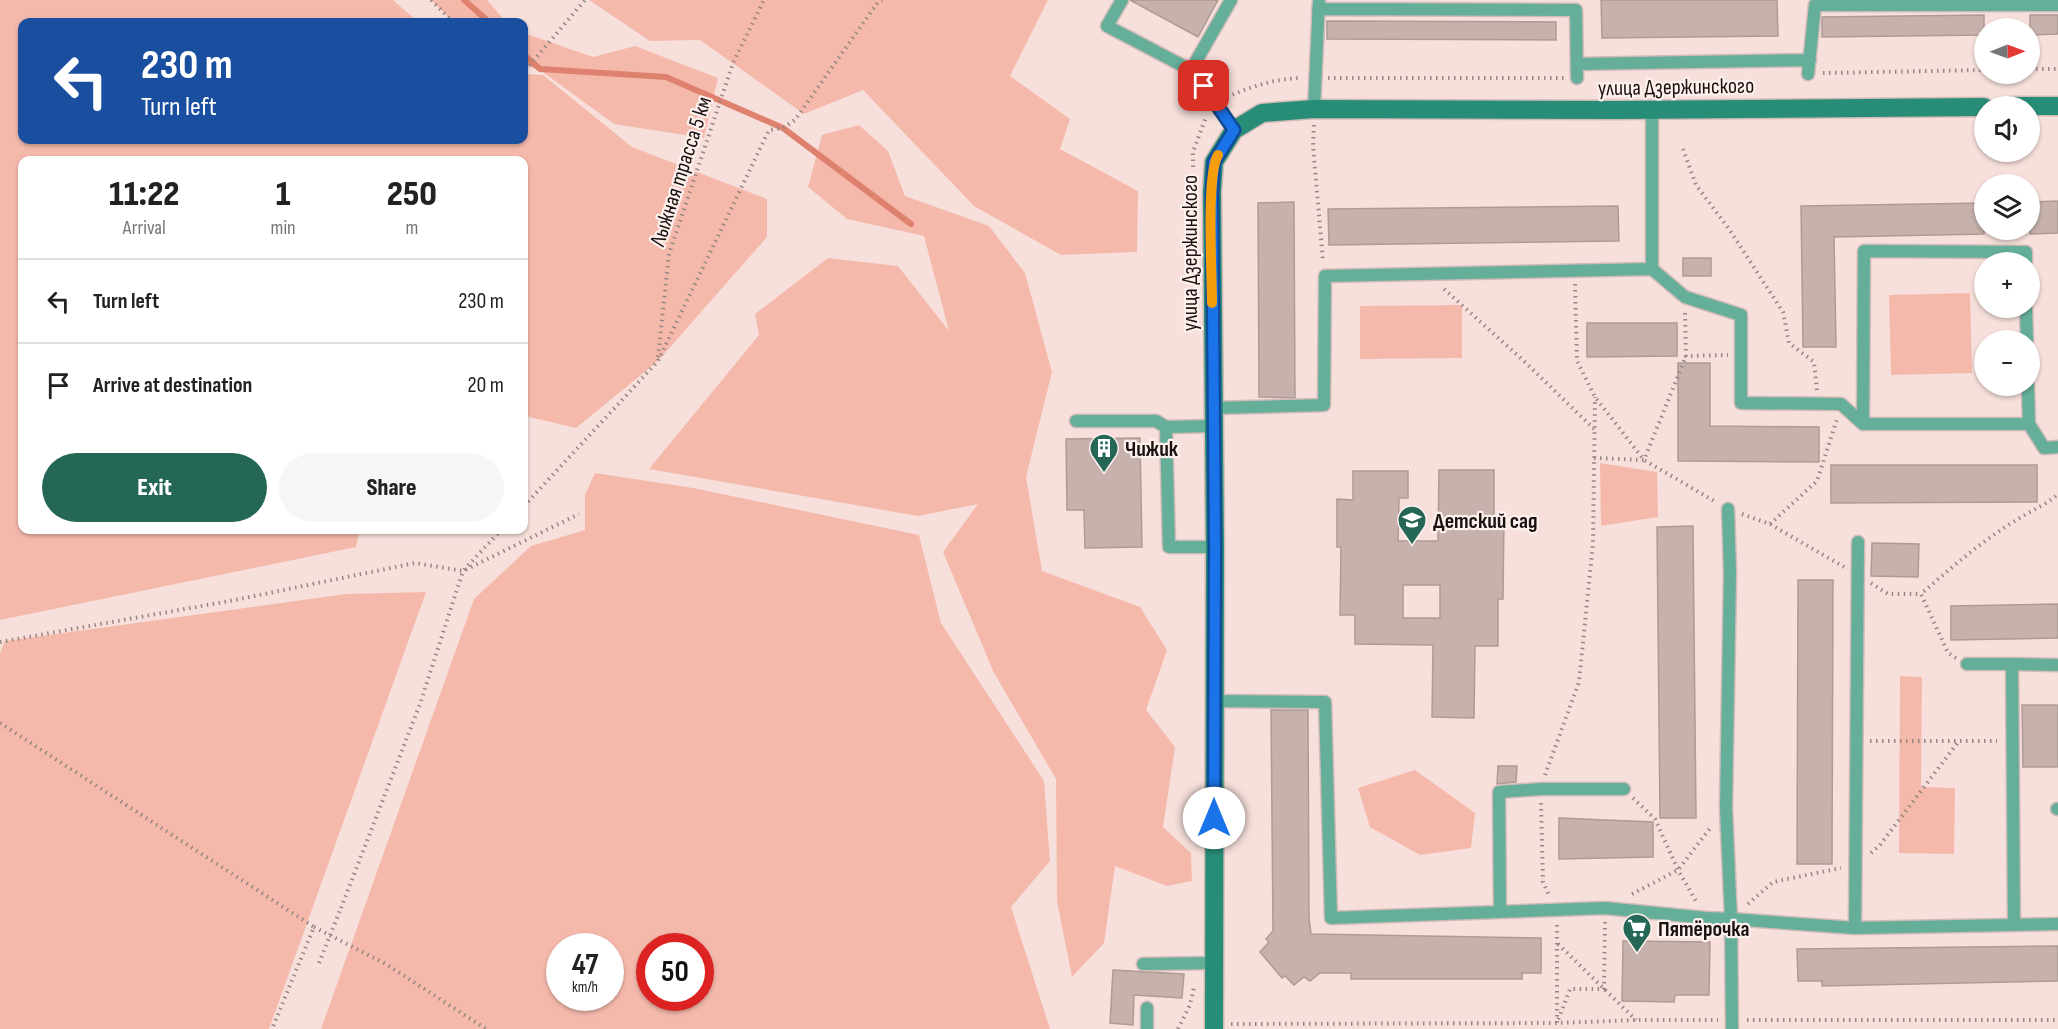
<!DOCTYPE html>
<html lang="en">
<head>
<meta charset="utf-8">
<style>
  :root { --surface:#fff; --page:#f6f6f6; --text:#222; --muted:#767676; --line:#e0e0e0; --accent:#256757 }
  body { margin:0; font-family:"Sofia Sans Condensed",sans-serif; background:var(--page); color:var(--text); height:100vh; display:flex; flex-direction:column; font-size:22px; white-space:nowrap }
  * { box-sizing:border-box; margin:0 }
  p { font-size:20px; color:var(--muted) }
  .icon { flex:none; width:33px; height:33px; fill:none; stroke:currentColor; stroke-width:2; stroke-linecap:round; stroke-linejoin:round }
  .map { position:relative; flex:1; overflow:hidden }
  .panel { position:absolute; left:18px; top:156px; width:510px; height:378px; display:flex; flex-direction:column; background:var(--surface); border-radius:12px; box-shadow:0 2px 4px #0004 }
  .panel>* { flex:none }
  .hud { position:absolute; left:18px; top:18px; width:510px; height:126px; border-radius:12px; box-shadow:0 2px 4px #0004; background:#1a4fa0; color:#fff; overflow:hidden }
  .needle { width:39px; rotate:89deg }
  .tools { position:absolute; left:1974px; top:18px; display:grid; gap:12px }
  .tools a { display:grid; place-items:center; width:66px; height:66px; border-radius:50%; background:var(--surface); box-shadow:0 2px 4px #0004; font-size:30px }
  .speed { position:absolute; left:546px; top:933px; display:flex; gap:12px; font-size:30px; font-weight:700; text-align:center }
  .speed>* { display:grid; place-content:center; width:78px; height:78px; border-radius:50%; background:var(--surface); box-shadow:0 2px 4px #0004; line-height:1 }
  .speed small { font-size:15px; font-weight:400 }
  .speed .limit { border:9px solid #d22; background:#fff; color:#111 }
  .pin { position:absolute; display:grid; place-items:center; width:51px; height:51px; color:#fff; margin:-26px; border-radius:12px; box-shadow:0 3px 9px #0006 }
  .me { position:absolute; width:66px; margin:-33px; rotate:0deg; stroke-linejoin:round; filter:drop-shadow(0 0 4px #0008) }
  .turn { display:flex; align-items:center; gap:21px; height:126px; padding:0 24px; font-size:27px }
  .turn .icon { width:78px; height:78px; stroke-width:2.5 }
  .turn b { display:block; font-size:42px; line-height:51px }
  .eta { display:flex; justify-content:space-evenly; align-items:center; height:102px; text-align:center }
  .eta b { font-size:36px; font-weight:800; line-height:42px }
  .cta { display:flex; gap:12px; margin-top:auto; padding:12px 24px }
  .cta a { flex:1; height:69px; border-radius:36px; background:var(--accent); color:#fff; font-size:24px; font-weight:800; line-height:69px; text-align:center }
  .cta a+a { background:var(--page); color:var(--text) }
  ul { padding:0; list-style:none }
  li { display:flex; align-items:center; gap:18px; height:84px; padding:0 24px; border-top:2px solid var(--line) }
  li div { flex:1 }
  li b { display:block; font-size:22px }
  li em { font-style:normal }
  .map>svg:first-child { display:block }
</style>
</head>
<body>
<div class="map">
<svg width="2058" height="1029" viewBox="0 0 2058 1029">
  <rect width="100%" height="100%" fill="#f7e0db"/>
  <!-- green -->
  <path fill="#f5b9ac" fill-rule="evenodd" d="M0 0H393L418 22H22V140H524V74L543 75 632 147 767 199V237L658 361 576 428 529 417 524 411V160H22V530H360L356 547 0 620Z
    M431 0H487L506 22H453Z
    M589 0H1048L1010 76 1070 119 1060 149 1138 191 1137 252 1061 255 974 206 863 90 804 114 700 40 650 41Z
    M524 33 593 57 635 46 718 78 704 138 614 124 540 70 524 66Z
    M859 125 888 151 905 196 989 226 1025 273 1052 372 1026 477 1042 571 1140 607 1167 650 1146 710 1175 747 1163 827 1191 853 1192 881 1167 886 1115 866 1104 943 1072 977 1057 901 1056 779 994 673 943 552 978 504 918 516 649 469 759 335 755 314 828 258 898 266 949 331 924 236 847 219 808 187 822 135Z
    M1970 293 1972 373 1891 375 1889 295Z
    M1462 305V358L1360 359V306Z
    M1600 463 1657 472 1658 517 1601 526Z
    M595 473 693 488 919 535 941 623 1044 781 1050 861 1011 907 1050 1029H321L474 599 531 546 585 530V495ZM610 946V998H560V946ZM700 946V998H650V946Z
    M426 592 269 1029H0V653L5 641 346 594Z
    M1900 676 1922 677 1921 787 1955 788 1954 854 1899 853Z
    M1415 770 1475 813 1471 848 1420 855 1370 827 1358 788Z"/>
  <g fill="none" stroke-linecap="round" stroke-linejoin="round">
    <!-- stream -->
    <path stroke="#de816e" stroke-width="6" d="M464 0 489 22
      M524 55 540 69 666 77 783 128 911 224"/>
  </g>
  <!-- building -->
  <path fill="#c6b1ac" stroke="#af9a95" stroke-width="1.5" fill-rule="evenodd" d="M1130 0H1218L1198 37Z
    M1601 0H1777L1778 36 1602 38Z
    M1984 15V35L1822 37V17Z
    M2030 15H2058V34L2030 35Z
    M1327 21 1556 22V40L1327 39Z
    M2058 201V233L2030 234V202Z
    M1294 202 1295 398 1259 397 1258 203Z
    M1984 203V234L1834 237 1836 347H1803L1801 206Z
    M1618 206 1619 241 1329 245 1328 209Z
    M1683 258H1711V276H1683Z
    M1587 323H1677V356L1587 357Z
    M1678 363H1710V426L1819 427V462L1678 461Z
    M1140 438 1142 547 1085 548 1084 510H1067L1066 439Z
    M1831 465H2037V502L1831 503Z
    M1439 470H1494V518H1504L1503 599H1498V646H1475L1474 718 1432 717 1433 645 1355 644V615H1340L1341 547H1337V499L1353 500V471H1408V498H1399L1398 541H1438ZM1403 585H1440V618H1403Z
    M1693 526 1696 818H1660L1657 527Z
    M1872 543 1919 544 1918 577 1871 576Z
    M1798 580H1833L1832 864H1797Z
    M2058 604V638L1951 640V606Z
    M2022 705H2058V767H2023Z
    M1271 710H1308L1309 918 1311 934 1541 938V973H1522V979H1351V973H1320L1310 981 1304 977 1294 985 1285 976 1282 978 1260 952 1269 942 1266 939 1273 931Z
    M1498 766H1517L1516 782 1497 784Z
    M1559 818 1653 822V857L1559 859Z
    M1623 941 1710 942 1709 995H1675L1674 1002 1622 1001Z
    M2058 946V981L1822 986V981H1798L1797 949Z
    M1113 970 1184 974 1182 998 1134 995 1133 1025 1110 1023Z"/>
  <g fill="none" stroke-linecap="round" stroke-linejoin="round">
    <!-- lane casing -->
    <g stroke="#cfbbb7" stroke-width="15">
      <path id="lane" d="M1122 0 1107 26 1191 70 1234 130
        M1318 9 1576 10 1577 78
        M1577 64 1810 60
        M1191 70 1231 0
        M1808 74 1815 5H2058
        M1314 109 1319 0
        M1652 110V269L1685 297 1741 315V403L1841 404 1863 424 1864 251 2026 252V262
        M2026 308 2027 340
        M2028 386 2029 424
        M1213 408 1324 405 1325 276 1652 269
        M1076 421H1156L1166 427
        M1863 424H2029L2044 448 2058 447
        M1214 426 1166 427 1169 547H1215
        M1967 664H2012
        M1214 701 1325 702 1331 918 1605 908 1706 918 1731 919 1726 808 1730 572 1728 509
        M2057 809H2058
        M1500 912 1499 792 1541 789H1624
        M2014 925 2012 664 2058 665
        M1855 928 1858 542
        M1143 964 1214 963
        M1147 1008V1029
        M1732 1029 1731 919 1855 928 2058 924"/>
    </g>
    <!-- secondary casing -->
    <g stroke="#cfbbb7" stroke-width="21">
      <path id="secondary" d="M2013 106H2058
        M1214 1029 1215 547 1212 192 1214 162 1234 130 1262 113 1314 109 1618 110 1984 107"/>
    </g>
    <!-- path -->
    <path stroke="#978783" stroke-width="4" stroke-dasharray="1.5 4.5" stroke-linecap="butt" d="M431 0 453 22
      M524 66 528 67 585 0
      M2030 69H2058
      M1823 73 1984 70
      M1328 78H1564
      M1227 97C1250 87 1274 79 1300 78
      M1314 125 1313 146 1323 261
      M1683 149 1696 185 1729 229 1783 312 1789 343 1814 362 1817 390
      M1193 167V152L1206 117
      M1575 284 1577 361 1595 397 1644 460 1716 502
      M1444 289 1526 363 1594 429
      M1685 313 1686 356 1728 355
      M658 357 669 254 733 63 764 0
      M1594 458 1644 460 1686 356
      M524 506 658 361 769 130 783 128 795 120 878 2 882 0
      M1742 514 1770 524 1844 567
      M1770 524 1817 481 1837 419
      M1871 583 1888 594H1921
      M0 642 235 600 415 563 463 571 579 514
      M1956 658 1948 653 1921 594C1952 567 1983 540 2018 519 2032 510 2046 505 2058 494
      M0 723 314 927 272 1029
      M1870 741H1997
      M1545 775 1579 682 1593 543 1595 397
      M1633 798 1655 819 1678 870 1697 903
      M1541 803 1543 882 1549 895
      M1871 853 1880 845 1959 741
      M1632 894 1678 870 1711 827
      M1748 904 1773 882 1841 868
      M341 908 420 704 463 571 501 530
      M1557 925V1023L1570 989H1604L1605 921
      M314 927 386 964 486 1029
      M1558 944 1636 1020
      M1747 1020H2058
      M1231 1024 1557 1023 1636 1020H1718
      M1178 1029 1190 1005 1194 987"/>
    <!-- lane -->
    <use href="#lane" stroke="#64ae9a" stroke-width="12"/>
    <!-- secondary -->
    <use href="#secondary" stroke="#288d77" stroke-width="18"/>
    <!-- path-bridge -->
    <path stroke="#978783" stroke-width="4" stroke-dasharray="1.5 4.5" stroke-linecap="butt" d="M319 963 341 908"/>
  </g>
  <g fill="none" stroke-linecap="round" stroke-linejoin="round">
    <!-- route casing -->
    <g stroke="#114b97" stroke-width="15">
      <path id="route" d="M1204 86 1234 130 1214 162 1212 192 1215 547 1214 818"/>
    </g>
    <!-- route -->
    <use href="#route" stroke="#1a73e8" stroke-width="10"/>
    <!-- slow -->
    <path stroke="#f59e0b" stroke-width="10" d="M1212 303C1212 274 1206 174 1218 155"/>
  </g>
  <!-- icons -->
  <defs>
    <g id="building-pin" transform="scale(1.5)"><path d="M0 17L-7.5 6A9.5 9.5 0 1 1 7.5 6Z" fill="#256757" stroke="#fef0ed"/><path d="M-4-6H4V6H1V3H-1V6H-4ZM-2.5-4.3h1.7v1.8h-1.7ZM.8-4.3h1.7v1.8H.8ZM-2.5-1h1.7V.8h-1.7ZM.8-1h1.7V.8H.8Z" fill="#fff"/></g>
    <g id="school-pin" transform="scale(1.5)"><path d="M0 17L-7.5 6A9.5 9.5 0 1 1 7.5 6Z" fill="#256757" stroke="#fef0ed"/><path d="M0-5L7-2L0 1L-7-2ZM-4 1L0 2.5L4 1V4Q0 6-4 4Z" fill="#fff"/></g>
    <g id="supermarket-pin" transform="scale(1.5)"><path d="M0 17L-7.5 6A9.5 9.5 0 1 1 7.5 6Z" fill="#256757" stroke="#fef0ed"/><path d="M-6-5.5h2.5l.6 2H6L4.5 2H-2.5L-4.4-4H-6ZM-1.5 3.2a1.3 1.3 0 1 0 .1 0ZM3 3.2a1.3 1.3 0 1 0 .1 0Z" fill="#fff"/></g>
  </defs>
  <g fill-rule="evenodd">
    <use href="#building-pin" x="1104" y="448"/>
    <use href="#school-pin" x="1412" y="520"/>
    <use href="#supermarket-pin" x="1637" y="928"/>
  </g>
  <g text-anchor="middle" stroke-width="4.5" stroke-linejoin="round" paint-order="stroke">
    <!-- street labels -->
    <g font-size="22" fill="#1a1211" stroke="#fef0ed">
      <text transform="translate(1676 86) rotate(-1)" y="8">улица Дзержинского</text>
      <text transform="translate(680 171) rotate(-72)" y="8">Лыжная трасса 5 км</text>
      <text transform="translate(1189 253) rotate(-90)" y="8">улица Дзержинского</text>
    </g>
    <!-- poi labels -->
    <g font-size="22" font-weight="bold" fill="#1a1211" stroke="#fef0ed" text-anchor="start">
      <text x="1125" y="456">Чижик</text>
      <text x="1433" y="528">Детский сад</text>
      <text x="1658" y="936">Пятёрочка</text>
    </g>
  </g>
</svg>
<div class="tools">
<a><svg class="needle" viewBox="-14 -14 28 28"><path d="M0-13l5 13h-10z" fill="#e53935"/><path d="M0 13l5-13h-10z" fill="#767676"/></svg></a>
<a><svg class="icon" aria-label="sound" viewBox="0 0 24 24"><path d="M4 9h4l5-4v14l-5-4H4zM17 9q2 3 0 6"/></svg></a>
<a><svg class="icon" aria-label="layers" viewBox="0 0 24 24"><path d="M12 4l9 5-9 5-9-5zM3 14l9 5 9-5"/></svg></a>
<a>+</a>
<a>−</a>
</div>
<div class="speed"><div>47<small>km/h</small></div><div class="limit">50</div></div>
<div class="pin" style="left:1204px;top:86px;background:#d93025"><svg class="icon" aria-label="arrive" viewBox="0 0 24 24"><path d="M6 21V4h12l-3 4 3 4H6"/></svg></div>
<svg class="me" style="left:1214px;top:818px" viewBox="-20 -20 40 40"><circle r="19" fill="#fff"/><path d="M0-13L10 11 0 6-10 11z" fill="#1a73e8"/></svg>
<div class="hud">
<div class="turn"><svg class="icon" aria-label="left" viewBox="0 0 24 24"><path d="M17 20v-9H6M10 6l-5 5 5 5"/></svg><div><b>230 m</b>Turn left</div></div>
</div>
<section class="panel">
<div class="eta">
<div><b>11:22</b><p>Arrival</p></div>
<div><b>1</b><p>min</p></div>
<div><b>250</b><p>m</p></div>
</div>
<ul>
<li><svg class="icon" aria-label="left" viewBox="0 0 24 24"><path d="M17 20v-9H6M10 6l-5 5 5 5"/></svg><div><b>Turn left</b></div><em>230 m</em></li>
<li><svg class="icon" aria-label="arrive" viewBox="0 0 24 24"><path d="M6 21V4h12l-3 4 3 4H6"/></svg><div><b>Arrive at destination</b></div><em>20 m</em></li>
</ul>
<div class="cta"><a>Exit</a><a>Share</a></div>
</section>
</div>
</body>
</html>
